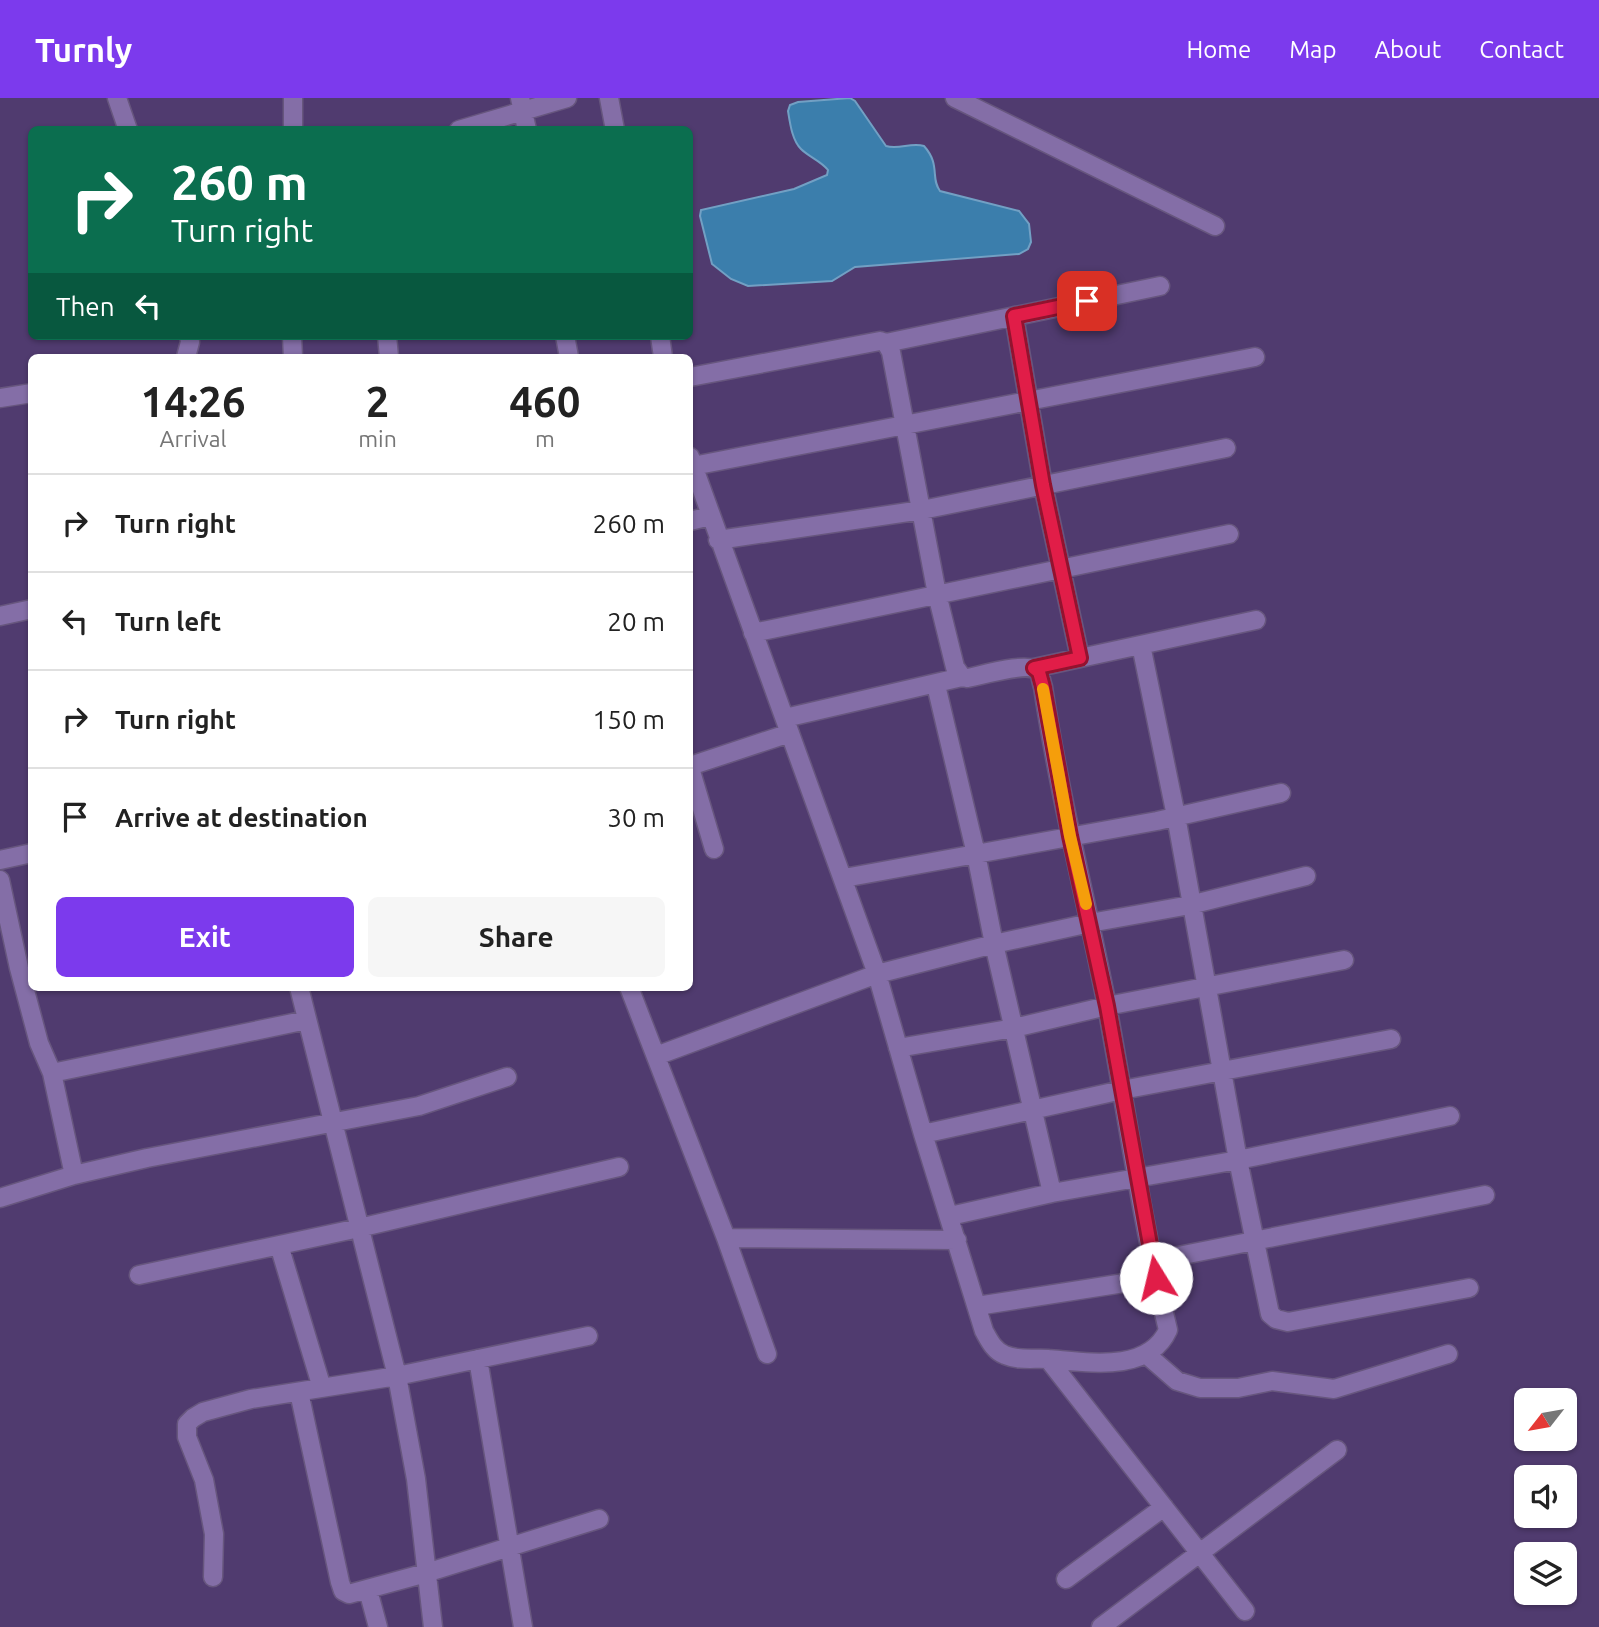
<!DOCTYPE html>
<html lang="en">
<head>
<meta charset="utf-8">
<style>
  :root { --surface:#fff; --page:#f6f6f6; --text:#222; --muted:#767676; --line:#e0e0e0; --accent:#7c3aed }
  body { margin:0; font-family:Ubuntu,sans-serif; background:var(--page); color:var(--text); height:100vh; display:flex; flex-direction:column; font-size:26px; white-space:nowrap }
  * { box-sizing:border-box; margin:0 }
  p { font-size:23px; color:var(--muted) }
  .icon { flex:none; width:38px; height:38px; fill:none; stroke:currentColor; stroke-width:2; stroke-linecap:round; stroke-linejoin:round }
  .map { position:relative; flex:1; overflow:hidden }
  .drawer { position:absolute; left:28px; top:256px; width:665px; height:637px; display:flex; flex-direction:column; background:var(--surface); border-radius:10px; box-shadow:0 2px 5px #0004 }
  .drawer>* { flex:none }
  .top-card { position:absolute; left:28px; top:28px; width:665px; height:214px; border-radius:10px; box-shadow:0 2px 5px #0004; background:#0b6e4f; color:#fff; overflow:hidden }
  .needle { width:46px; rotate:239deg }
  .fabs { position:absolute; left:1514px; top:1290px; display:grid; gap:14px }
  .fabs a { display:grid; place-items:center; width:63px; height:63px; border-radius:10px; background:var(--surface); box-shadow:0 2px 5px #0004; font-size:35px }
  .pin { position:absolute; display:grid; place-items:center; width:60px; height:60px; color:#fff; margin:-30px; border-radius:14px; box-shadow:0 4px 10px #0006 }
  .me { position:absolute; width:77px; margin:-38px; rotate:351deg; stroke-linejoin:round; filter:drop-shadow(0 0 5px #0008) }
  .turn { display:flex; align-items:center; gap:24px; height:147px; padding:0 28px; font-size:32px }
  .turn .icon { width:91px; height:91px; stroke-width:2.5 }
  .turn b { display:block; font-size:49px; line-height:60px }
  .then { display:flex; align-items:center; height:66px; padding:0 28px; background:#0003; gap:14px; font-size:26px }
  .eta { display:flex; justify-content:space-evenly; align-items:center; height:119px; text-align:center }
  .eta b { font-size:42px; font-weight:600; line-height:49px }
  .cta { display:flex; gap:14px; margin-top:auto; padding:14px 28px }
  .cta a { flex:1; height:80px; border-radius:10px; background:var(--accent); color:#fff; font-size:28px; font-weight:600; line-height:80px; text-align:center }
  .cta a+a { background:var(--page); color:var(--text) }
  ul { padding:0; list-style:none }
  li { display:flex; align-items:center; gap:21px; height:98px; padding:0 28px; border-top:2px solid var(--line) }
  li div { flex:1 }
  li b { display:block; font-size:26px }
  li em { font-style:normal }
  header { display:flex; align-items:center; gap:42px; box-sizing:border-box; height:98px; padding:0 35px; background:var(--accent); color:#fff }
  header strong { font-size:33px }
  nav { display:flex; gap:38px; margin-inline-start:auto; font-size:24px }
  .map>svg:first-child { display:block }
</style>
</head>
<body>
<header>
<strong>Turnly</strong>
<nav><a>Home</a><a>Map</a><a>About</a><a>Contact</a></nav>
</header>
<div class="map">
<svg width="1599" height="1529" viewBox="0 0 1599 1529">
  <rect width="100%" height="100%" fill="#503b6f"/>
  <!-- water -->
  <path fill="#3b7eac" stroke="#72a0c4" stroke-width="2" d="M850 0 855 3 886 48C899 52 911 44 924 48 941 67 930 80 940 93L1019 113 1029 126 1031 144 1028 151 1019 156 855 169 832 183 748 188 731 181 712 166 700 118 701 112 794 91 827 77 828 72C821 63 809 59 801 51 792 42 790 25 788 13L790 7 798 4Z"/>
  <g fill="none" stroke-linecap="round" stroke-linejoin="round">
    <!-- street casing -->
    <g stroke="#67567e" stroke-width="21">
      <path id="street" d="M117 0 128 32
        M293 0V32
        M520 0 527 32
        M609 0 615 32
        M955 0 1215 128
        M459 32 567 0
        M1014 218 1043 387 1080 560
        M292 238 293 259
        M387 238 389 259
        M565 238 569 259
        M660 238 663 259
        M886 245 1160 188
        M186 259 190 244 189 238
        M690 279 880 243 886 245 891 254 937 496 955 569 962 579 967 580C979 578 1029 563 1038 573 1041 577 1041 584 1043 589 1059 696 1086 801 1107 908 1127 1016 1142 1125 1168 1232 1148 1276 1086 1264 1048 1261 1034 1260 1019 1263 1005 1257 994 1253 989 1242 984 1233L923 1036 877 876 690 359
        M0 300 32 295
        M693 368C881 333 1068 294 1255 259
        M690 423 710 418
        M718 442 922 412 1226 350
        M0 518 32 511
        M753 535 1229 436
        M1141 547 1176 718 1238 1062 1270 1216 1276 1221 1288 1224 1469 1190
        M1034 570 1256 522
        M936 587 976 756 994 846 1052 1095
        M785 620 962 579
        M690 668 790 635
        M690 670 714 751
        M0 762 32 755
        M844 780 1157 723 1281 695
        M0 782 19 870 39 945 52 975 74 1077
        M299 889 397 1278 416 1381 433 1529
        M629 889 726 1140 957 1142
        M898 950 1014 930 1107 908 1344 862
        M656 958 877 876 994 846 1090 825 1190 807 1306 778
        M52 975 307 922
        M923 1036 1122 992 1391 941
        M0 1100 74 1077 147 1060 419 1008 507 979
        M950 1118 1052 1095 1238 1062 1450 1018
        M726 1140 767 1256
        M279 1147 322 1290
        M1153 1163 1485 1097
        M139 1177 359 1130 619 1069
        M977 1208 1156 1180
        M1146 1256 1177 1283 1200 1290H1238L1272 1283 1334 1291 1448 1256
        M478 1261 523 1529
        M1048 1261 1245 1513
        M299 1294 340 1484 343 1493 349 1496 426 1475 599 1421
        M213 1479 214 1436 204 1382 187 1339V1326L193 1320 203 1314 251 1301 397 1278 588 1238
        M1066 1481 1164 1409
        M368 1492 378 1529
        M1101 1529 1337 1352"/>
    </g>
    <!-- street -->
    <use href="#street" stroke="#846ea7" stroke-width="18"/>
  </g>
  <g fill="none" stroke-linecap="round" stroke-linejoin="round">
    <!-- route casing -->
    <g stroke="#92132f" stroke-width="18">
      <path id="route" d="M1087 203 1014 218 1043 387 1080 560 1034 570 1039 574 1043 589 1070 738 1107 908 1156 1180"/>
    </g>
    <!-- route -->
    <use href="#route" stroke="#e11d48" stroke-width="12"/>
    <!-- slow -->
    <path stroke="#f59e0b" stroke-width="12" d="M1043 591 1070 738 1086 806"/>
  </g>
</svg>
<div class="fabs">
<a><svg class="needle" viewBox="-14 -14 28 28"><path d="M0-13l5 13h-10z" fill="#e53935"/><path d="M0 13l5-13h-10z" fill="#767676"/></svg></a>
<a><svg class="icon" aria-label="sound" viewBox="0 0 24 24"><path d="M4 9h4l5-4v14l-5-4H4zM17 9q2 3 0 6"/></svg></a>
<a><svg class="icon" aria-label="layers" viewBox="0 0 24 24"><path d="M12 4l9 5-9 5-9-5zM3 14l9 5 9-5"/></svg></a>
</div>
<div class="pin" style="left:1087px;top:203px;background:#d93025"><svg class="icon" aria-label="arrive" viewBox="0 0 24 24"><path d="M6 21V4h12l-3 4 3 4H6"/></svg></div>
<svg class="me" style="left:1156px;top:1180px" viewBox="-20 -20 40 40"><circle r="19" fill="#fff"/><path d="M0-13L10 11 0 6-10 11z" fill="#e11d48"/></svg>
<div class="top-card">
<div class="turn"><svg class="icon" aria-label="right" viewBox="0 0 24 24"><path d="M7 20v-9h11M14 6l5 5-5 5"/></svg><div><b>260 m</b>Turn right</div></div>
<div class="then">Then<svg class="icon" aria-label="left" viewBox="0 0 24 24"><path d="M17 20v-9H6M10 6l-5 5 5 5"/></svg></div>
</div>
<section class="drawer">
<div class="eta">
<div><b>14:26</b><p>Arrival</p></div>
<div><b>2</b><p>min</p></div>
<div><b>460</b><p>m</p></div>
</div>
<ul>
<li><svg class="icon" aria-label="right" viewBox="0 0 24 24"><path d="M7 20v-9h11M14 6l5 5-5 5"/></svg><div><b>Turn right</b></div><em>260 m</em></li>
<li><svg class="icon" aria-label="left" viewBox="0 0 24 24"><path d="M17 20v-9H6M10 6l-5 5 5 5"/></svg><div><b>Turn left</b></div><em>20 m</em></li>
<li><svg class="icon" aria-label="right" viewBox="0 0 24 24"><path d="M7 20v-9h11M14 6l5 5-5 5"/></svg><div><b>Turn right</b></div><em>150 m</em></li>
<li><svg class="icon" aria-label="arrive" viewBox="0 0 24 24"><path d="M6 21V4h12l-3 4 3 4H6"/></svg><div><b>Arrive at destination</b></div><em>30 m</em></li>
</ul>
<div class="cta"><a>Exit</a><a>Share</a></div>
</section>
</div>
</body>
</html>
